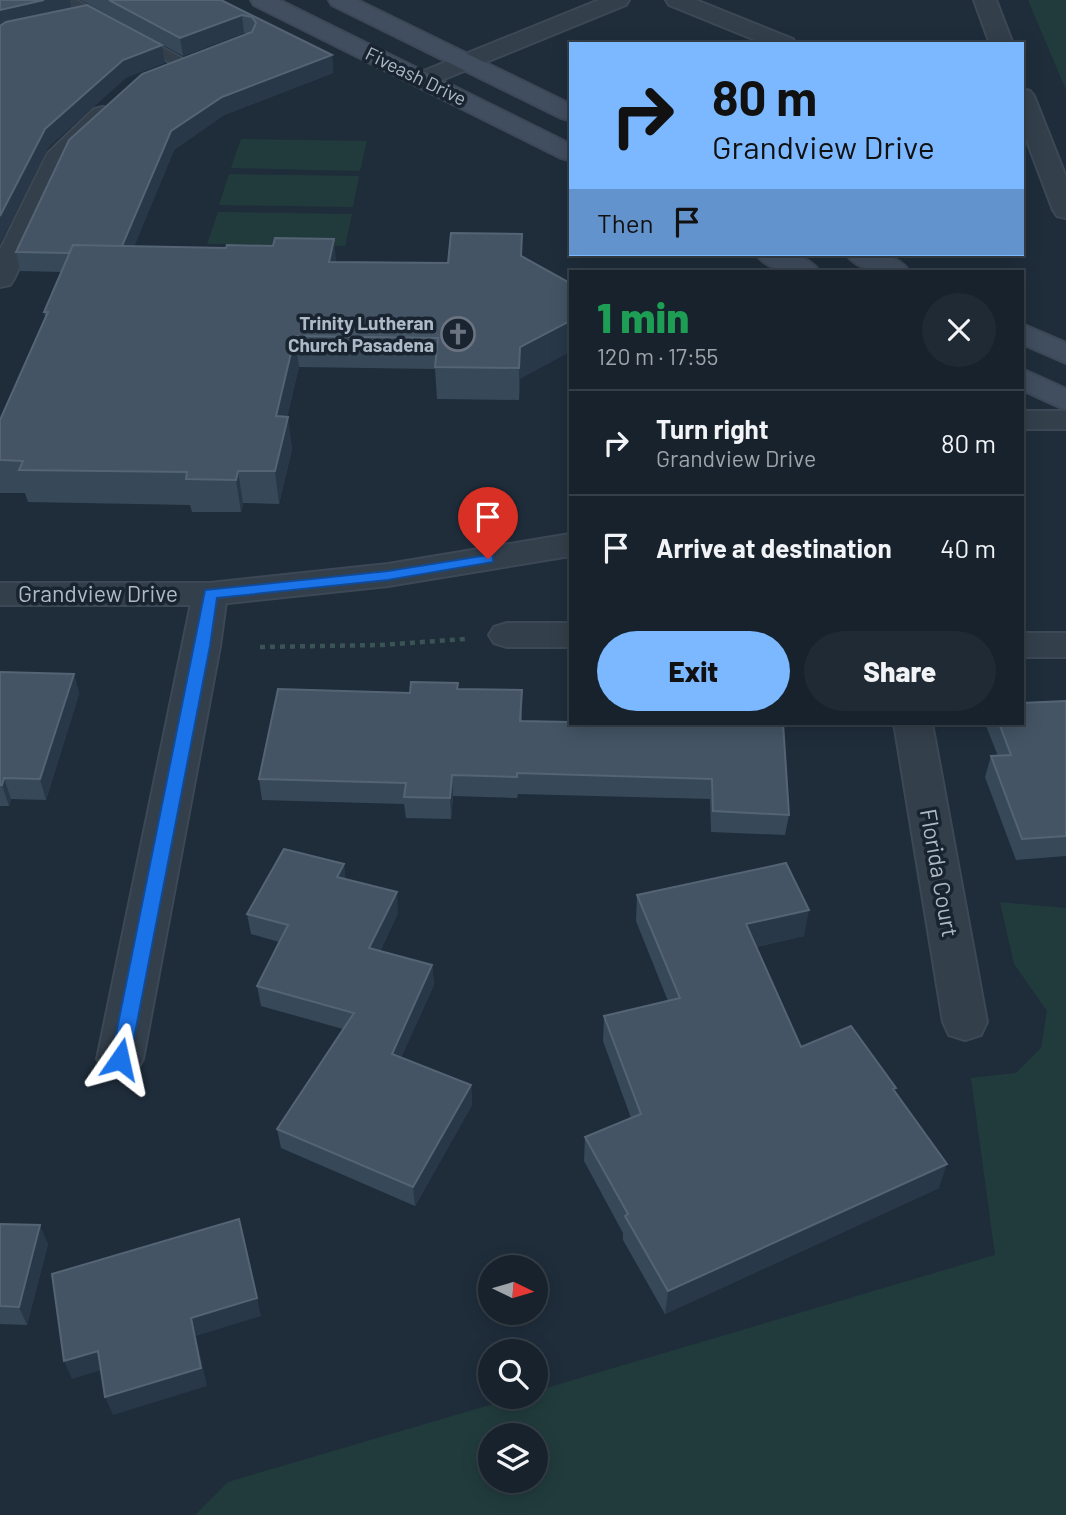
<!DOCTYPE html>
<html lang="en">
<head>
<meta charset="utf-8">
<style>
  :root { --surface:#17222c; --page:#202a34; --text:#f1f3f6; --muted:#9ea4a9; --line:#363f48; --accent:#7bb8ff }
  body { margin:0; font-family:Barlow,sans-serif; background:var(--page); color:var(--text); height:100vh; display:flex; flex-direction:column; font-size:26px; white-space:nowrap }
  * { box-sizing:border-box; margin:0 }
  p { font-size:23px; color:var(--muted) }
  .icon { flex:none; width:38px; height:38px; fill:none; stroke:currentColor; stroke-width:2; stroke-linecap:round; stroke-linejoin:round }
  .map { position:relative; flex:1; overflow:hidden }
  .details { position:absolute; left:569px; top:270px; width:455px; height:455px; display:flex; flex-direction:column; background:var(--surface); border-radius:0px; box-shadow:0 4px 18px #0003,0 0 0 2px var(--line) }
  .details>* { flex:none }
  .top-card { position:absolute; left:569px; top:42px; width:455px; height:214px; border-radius:0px; box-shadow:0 4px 18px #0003,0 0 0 2px var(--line); background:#7bb8ff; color:#111; overflow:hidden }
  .needle { width:46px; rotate:95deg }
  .buttons { position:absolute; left:478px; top:1255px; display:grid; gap:14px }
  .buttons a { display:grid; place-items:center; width:70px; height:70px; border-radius:50%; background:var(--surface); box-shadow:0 4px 18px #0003,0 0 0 2px var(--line); font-size:35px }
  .pin { position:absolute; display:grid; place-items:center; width:60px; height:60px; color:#fff; margin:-72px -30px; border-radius:50% 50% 50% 0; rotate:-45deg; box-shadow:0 0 7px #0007 }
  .pin .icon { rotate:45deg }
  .me { position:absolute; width:77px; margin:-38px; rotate:11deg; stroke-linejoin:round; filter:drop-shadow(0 0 5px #0008) }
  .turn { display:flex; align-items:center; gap:24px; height:147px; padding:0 28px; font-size:32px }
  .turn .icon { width:91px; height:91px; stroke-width:2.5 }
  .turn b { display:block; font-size:49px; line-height:60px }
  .then { display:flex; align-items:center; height:66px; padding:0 28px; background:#0003; gap:14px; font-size:26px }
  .round { display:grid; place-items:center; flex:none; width:74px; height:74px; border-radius:37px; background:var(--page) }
  .head { display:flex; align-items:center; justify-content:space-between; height:119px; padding:0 28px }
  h1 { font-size:42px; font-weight:800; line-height:52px; color:#1e9e55 }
  .primary-button { display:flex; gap:14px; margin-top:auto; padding:14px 28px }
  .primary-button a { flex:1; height:80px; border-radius:42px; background:var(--accent); color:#111; font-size:28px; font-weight:800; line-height:80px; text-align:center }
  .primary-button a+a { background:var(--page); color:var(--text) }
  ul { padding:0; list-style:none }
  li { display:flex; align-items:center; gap:21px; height:105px; padding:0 28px; border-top:2px solid var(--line) }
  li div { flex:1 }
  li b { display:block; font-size:26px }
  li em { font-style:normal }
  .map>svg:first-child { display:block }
</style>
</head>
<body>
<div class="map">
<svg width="1066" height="1515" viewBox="0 0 1066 1515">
  <rect width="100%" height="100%" fill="#1f2d3b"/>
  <!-- green -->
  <path fill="#213b3c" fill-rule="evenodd" d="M1028 0H1066V90Z
    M241 139 367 141 360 171 231 168Z
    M229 174 359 176 353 207 219 205Z
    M218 212 352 214 345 246 207 244Z
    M1000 902 1066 908V1515H195L228 1482 517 1397 536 1396V1391L995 1255 971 1078 1016 1073 1041 1048 1047 1011 1014 964ZM536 1435V1480H490V1435Z"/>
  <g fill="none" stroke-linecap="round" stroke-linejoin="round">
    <!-- service casing -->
    <g stroke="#3c4855" stroke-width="4">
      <path id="service" d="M58 0H76L194 65 192 68H180Z"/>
    </g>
    <!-- minor casing -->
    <g stroke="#3c4855" stroke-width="4">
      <path id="minor" d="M599 0H629L626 5 432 84H416L412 79 416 74Z
        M666 0H696L793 39 796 44H765L669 5Z
        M974 0H996L1013 44H990Z
        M1022 89 1030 91 1034 96 1066 177V218L1057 216 1053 210 1022 128Z
        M103 107 112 109 115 114 71 157 14 279 10 285 0 287V250L47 154 94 109Z
        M210 583 222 586 227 594 220 646 143 1059 136 1072 120 1078 104 1072 97 1059 193 594 198 586Z
        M507 623H570V647H507L494 643 489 635 494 627Z
        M1022 633H1066V657H1022Z
        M894 723H932L987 1022 981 1035 965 1040 949 1035 943 1022Z"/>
    </g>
    <!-- tertiary casing -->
    <g stroke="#3c4855" stroke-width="4">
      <path id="tertiary" d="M1022 411H1066V429H1022Z
        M570 534V556L388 586 210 605H0V583H210L388 564Z"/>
    </g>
    <!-- secondary casing -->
    <g stroke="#3c4855" stroke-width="4">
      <path id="secondary" d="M251 0H279L570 144V160L561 158 254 5Z
        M329 0H357L570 104V120L561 118 332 5Z
        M756 254C777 253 805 251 819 271 798 272 770 274 756 254Z
        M846 254C867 253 895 251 909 271 888 272 860 274 846 254Z
        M1022 324 1066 343V363L1022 344Z
        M1022 369 1066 389V410L1022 390Z"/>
    </g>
    <!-- path -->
    <path stroke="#3a5455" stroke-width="4.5" stroke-dasharray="5 5" stroke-linecap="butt" d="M260 647 381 645 465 639"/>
    <!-- service -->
    <use href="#service" fill="#333f4b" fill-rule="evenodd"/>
    <!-- minor -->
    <use href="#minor" fill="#333f4b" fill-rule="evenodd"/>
    <!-- tertiary -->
    <use href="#tertiary" fill="#333f4b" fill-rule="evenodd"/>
    <!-- secondary -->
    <use href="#secondary" fill="#414e5f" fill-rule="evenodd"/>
  </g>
  <!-- wall -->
  <path fill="#374858" d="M81 0H221L332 55 333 73 224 115 174 150 134 246 336 262 448 263 522 234 520 379 519 400 437 399 435 369 299 367 287 417 292 449 279 504 243 503 241 512H192L190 505 28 502 25 493H0V420L45 317 44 312 61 272 20 271 16 252 248 33H244L183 56Z
    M0 672 74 674 79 694 46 800 11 799 9 806H0Z
    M458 683V689L522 711V721L570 723H783L789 815 785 835 711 832 710 799 518 794 517 798 453 796 451 819 406 818 404 804 262 800 259 779 410 693Z
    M1066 701V856L1016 860 985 777 991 756H998L986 726 987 723H1022Z
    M344 864 345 879 398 913 380 951 432 965 434 985 401 1057 471 1085 472 1105 415 1206 281 1148 277 1129 343 1029 261 1006 257 986 279 942 251 934 247 914Z
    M637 895 804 936 756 947 801 1047 895 1091 939 1188 665 1314 623 1240V1233L584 1161 585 1137 631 1118 603 1041 604 1016 668 1001 636 921Z
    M0 1224 48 1244 27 1325 0 1324Z"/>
  <!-- shaded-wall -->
  <path fill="#283848" d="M44 0H70L72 12 0 28V10Z
    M242 15 244 33 183 56 180 38Z
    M162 45 165 63 126 78 49 147 0 244V216L45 129 123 60Z
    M332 55 333 73 224 115 174 150 123 274 119 254 171 131 222 97Z
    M334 239 337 270 329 262Z
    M570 321V352L520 379 519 400V368L520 347Z
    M295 336 299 367 280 449 276 416Z
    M288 417 292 449 279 504 275 471Z
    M238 471 243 503 241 512 236 480Z
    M74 674 79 694 46 800 40 779Z
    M452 775 453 796 451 819 450 798Z
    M4 778 11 799 9 806 2 785Z
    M344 864 346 884 337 877Z
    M397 892 398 913 371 968 369 948Z
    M809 910 804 936 742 950 746 924Z
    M432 965 434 985 394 1074 392 1054Z
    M471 1085 472 1105 415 1206 413 1187Z
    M947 1164 939 1188 665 1314 668 1291Z
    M40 1225 48 1244 27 1325 19 1307Z
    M244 1238 261 1316 196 1336 207 1386 113 1415 105 1397 191 1318Z
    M98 1351 105 1369 72 1379 64 1361Z"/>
  <!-- building -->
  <path fill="#445464" stroke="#546474" stroke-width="2" d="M0 0H44L0 10Z
    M109 0H221L332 55 222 97 171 131 122 246 73 245 69 253 16 252 69 140 142 74 252 32 256 23 252 17 242 15 180 38Z
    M87 5 162 45 123 60 45 129 0 216V26L6 22Z
    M451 233 522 234 521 256 570 283V321L520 347 519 368 435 367 438 338 295 336 276 416 288 417 275 471H238L236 480 186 479 187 472 19 470 23 461 0 460V420L48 312H44L73 245 226 248 227 245 273 246 275 238 334 239 329 262 448 263Z
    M0 672 74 674 40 779 4 778 2 785H0Z
    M411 682 458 683 457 689 522 690 520 721 570 722V723H783L789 815 713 811 712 779 517 773V777L452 775 450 798 404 797 406 783 259 779 278 689 410 693Z
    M1066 701V836L1022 839 991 756 1011 755 999 723H1022V703Z
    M284 849 344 864 337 877 397 892 369 948 432 965 392 1054 471 1085 413 1187 277 1129 354 1013 257 986 288 925 247 914Z
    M786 863 809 910 746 924 801 1047 851 1026 896 1088 893 1089 947 1164 668 1291 625 1216 628 1214 585 1137 641 1114 604 1016 680 998 637 895Z
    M239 1219 257 1298 191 1318 201 1368 105 1397 98 1351 64 1361 52 1274Z
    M0 1224 40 1225 19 1307 0 1306Z"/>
  <!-- route -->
  <path fill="#1a73e8" stroke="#114b97" stroke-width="2" d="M488 555 493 556V562L388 580 217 598 210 646 130 1059 127 1065 120 1067 114 1065 111 1059 205 590 388 571Z"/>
  <!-- icons -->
  <defs>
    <g id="church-ring" transform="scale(1.75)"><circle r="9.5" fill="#192430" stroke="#6b7280" stroke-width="1.5"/><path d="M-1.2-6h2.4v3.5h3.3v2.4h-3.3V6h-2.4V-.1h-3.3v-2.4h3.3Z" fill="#6b7280"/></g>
  </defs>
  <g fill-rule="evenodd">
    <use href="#church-ring" x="458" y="334"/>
  </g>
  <g text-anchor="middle" stroke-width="7" stroke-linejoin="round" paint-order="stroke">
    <!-- far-street labels -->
    <g font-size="19" fill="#aebac8" stroke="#192430">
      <text transform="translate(416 76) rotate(26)" y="7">Fiveash Drive</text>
    </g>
    <!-- far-poi labels -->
    <g font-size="19" font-weight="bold" fill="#aebac8" stroke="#192430" text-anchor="end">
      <text x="434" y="330">Trinity Lutheran<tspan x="434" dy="22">Church Pasadena</tspan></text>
    </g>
    <!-- street labels -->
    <g font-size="23" fill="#aebac8" stroke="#192430">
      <text x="98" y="602">Grandview Drive</text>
      <text transform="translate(939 873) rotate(80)" y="8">Florida Court</text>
    </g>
  </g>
</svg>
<div class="buttons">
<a><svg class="needle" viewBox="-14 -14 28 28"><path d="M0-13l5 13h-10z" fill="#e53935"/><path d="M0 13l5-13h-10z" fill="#9ea4a9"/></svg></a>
<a><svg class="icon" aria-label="search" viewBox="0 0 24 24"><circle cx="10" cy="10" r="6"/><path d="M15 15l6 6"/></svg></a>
<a><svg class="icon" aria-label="layers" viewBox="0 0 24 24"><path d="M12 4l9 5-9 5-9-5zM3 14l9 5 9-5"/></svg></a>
</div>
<div class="pin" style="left:488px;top:559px;background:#d93025"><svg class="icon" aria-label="arrive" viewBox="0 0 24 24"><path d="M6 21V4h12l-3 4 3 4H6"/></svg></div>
<svg class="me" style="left:120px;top:1059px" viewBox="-20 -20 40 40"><path d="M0-17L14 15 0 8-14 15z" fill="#1a73e8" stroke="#fff" stroke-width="4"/></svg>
<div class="top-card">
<div class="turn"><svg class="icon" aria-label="right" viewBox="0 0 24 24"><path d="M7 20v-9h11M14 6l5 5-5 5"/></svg><div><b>80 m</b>Grandview Drive</div></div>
<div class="then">Then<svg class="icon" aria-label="arrive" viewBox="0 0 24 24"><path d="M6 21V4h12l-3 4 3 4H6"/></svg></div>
</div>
<section class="details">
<div class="head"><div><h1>1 min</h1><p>120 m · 17:55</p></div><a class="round"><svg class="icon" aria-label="close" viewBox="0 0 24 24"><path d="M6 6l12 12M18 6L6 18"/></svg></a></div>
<ul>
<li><svg class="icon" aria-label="right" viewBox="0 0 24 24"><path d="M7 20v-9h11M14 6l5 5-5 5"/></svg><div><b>Turn right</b><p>Grandview Drive</p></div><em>80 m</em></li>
<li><svg class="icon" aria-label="arrive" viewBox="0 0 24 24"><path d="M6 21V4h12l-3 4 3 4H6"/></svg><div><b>Arrive at destination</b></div><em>40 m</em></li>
</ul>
<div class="primary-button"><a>Exit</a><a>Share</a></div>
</section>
</div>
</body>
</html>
